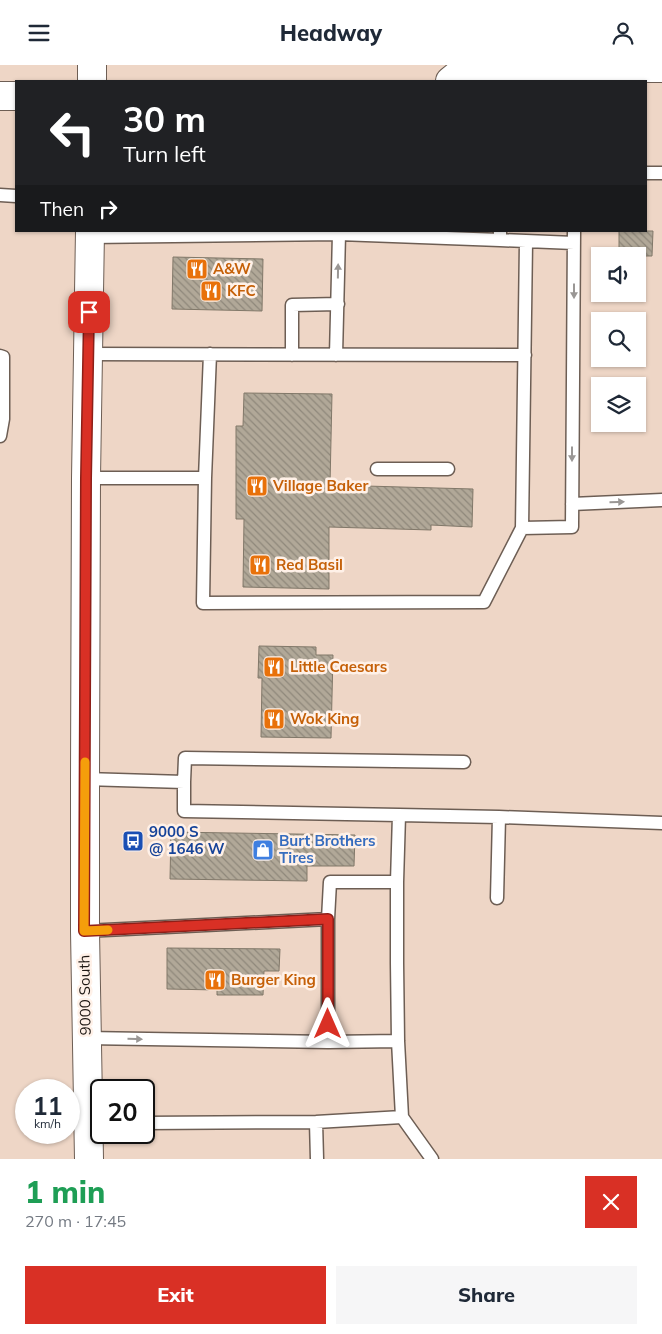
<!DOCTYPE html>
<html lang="en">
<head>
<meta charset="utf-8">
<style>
  :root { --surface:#fff; --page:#f6f6f7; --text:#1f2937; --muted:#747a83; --accent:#d93025 }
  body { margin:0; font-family:Mulish,sans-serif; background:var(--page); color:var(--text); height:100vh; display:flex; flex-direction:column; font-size:19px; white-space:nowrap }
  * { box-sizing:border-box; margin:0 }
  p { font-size:16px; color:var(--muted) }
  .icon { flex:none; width:28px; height:28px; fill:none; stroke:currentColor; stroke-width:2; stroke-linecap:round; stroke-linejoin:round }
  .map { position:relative; height:1094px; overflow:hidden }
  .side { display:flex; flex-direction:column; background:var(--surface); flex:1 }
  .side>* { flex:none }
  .guide { position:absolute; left:15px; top:15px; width:632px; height:152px; border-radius:0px; box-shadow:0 1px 4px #0004; background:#202124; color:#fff; overflow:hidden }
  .fabs { position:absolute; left:591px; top:182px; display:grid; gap:10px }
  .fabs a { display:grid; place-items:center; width:55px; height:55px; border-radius:0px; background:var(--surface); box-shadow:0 1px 4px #0004; font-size:25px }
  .speed { position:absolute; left:15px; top:1014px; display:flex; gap:10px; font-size:25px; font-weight:700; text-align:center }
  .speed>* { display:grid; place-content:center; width:65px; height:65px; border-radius:50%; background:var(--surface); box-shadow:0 1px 4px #0004; line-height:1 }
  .speed small { font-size:12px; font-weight:400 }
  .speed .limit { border:2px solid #111; border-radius:8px; background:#fff; color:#111 }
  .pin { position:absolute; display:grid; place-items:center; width:42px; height:42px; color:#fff; margin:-21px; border-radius:10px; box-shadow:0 2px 8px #0006 }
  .me { position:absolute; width:55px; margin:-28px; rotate:0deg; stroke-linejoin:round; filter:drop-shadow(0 0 4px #0008) }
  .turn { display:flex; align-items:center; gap:18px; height:105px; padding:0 25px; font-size:22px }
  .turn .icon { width:65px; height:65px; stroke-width:2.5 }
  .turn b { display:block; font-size:35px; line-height:42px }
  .then { display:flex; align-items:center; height:48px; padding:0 25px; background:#0003; gap:10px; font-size:19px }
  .round { display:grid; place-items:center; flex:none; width:52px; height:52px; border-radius:0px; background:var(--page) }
  .overview { display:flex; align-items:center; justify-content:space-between; height:85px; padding:0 25px }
  h1 { font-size:30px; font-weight:800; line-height:38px; color:#1e9e55 }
  .button { display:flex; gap:10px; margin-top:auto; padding:10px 25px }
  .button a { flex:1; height:58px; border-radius:0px; background:var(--accent); color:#fff; font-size:20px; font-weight:800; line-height:58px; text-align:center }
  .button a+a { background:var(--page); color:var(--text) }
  header { display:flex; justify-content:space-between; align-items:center; height:65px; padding:0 25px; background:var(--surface); font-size:22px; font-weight:800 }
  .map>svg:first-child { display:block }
</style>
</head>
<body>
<header><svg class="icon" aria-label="menu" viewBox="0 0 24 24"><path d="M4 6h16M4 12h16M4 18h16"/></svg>Headway<svg class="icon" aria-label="person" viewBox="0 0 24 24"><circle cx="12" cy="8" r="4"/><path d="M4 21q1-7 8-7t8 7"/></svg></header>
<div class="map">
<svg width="662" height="1094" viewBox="0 0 662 1094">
  <defs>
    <pattern id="building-back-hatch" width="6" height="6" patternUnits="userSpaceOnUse" patternTransform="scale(1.25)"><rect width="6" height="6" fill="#b1a898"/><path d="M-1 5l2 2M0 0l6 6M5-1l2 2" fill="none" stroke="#8f887b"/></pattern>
  </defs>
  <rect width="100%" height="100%" fill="#f4e3d8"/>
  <!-- built -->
  <path fill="#eed6c6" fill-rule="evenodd" d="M0 0H662V1094H0ZM16 16H646V166H16ZM600 191H638V229H600ZM600 256H638V294H600ZM600 321H638V359H600ZM26 1025H69V1068H26ZM101 1025H144V1068H101Z"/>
  <!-- building -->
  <path fill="url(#building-back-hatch)" stroke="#817869" d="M619 166H653L652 191H619Z
    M173 192 263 194 262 246 172 244Z
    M244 328 332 329 330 420 473 424 472 462 431 460V465L329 462V524L243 522 244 454H236V361H243Z
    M259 581 316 582V590H333L331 673 261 672 262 613H258Z
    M171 767 355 770 354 801H307V816L170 814Z
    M167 883 280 884 279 906H264L263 930H217V925L167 924Z"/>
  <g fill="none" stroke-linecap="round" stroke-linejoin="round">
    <!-- lane casing -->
    <g stroke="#6d5e54" stroke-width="15">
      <path id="lane" d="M646 108H662
        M0 130 16 131
        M90 172 339 169 500 175V166
        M500 175 574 178
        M89 289 525 290
        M210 289 205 413 203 538 484 537 522 463 572 462 574 166
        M292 290V240L338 239
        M336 290 339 169
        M0 291 3 292V354L0 371
        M377 404H448
        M86 413H205
        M572 439 662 435
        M522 463 526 177
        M85 714 184 717V746L399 750 397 817V898L398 976 402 1052 432 1094
        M184 717 185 693 464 697
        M399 750 499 752
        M497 833 499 752 662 758
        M328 854 330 817H397
        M85 866 328 854V977L86 973
        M328 977 398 976
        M316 1057 317 1094
        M144 1058 316 1057 402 1052"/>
    </g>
    <!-- primary casing -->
    <g stroke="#6d5e54" stroke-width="30">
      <path id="primary" d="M92 16V0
        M450 16 466 3H662
        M0 31H16
        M89 1094 85 866V714L86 413 90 166"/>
    </g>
    <!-- lane -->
    <use href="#lane" stroke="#fff" stroke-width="12"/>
    <!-- primary -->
    <use href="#primary" stroke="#fff" stroke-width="28"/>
  </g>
  <!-- one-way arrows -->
  <defs><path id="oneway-solid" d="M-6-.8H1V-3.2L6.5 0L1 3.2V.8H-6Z" transform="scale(1.25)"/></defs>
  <g fill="#9a9795">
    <use href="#oneway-solid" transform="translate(338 206) rotate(-89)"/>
    <use href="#oneway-solid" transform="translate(574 226) rotate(90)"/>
    <use href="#oneway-solid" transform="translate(572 389) rotate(90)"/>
    <use href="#oneway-solid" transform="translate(617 437) rotate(-2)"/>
    <use href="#oneway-solid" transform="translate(135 974) rotate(1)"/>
  </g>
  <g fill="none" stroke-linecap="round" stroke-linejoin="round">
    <!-- route casing -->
    <g stroke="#8d1f18" stroke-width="12">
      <path id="route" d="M89 247 86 413 84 866 328 854V959"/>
    </g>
    <!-- route -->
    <use href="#route" stroke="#d93025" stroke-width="9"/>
    <!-- slow -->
    <path stroke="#f59e0b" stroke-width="9" d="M85 697 84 866 108 865"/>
  </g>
  <!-- icons -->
  <defs>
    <g id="restaurant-square" transform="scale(1.125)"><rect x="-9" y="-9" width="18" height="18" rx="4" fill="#e8710a" stroke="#fff1e8"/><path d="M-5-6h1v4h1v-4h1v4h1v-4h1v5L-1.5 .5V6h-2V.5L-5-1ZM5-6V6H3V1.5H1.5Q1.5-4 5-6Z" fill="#fff"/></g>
    <g id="bus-square" transform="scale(1.125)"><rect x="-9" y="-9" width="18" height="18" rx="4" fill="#1a4fb4" stroke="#fff1e8"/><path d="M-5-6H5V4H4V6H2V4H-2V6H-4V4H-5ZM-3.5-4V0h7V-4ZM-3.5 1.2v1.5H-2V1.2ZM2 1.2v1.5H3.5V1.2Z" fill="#fff"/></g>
    <g id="shop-square" transform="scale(1.125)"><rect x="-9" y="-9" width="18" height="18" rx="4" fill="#3f7fe0" stroke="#fff1e8"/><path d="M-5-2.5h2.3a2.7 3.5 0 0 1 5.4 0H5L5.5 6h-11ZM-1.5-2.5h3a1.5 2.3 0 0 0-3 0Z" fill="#fff"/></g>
  </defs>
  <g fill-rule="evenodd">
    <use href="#restaurant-square" x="197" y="204"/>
    <use href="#restaurant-square" x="211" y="226"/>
    <use href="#restaurant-square" x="257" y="421"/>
    <use href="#restaurant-square" x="260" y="500"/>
    <use href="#restaurant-square" x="274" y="602"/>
    <use href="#restaurant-square" x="274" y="654"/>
    <use href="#bus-square" x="133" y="776"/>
    <use href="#shop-square" x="263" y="785"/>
    <use href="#restaurant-square" x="215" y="915"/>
  </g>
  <g text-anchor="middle" stroke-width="5" stroke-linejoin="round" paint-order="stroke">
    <!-- food labels -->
    <g font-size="15" font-weight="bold" fill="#c56008" stroke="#fff1e8" text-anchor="start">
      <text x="213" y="209">A&amp;W</text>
      <text x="227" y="231">KFC</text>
      <text x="273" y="426">Village Baker</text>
      <text x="276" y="505">Red Basil</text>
      <text x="290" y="607">Little Caesars</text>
      <text x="290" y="659">Wok King</text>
      <text x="231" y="920">Burger King</text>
    </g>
    <!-- transit labels -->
    <g font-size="15" font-weight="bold" fill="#164399" stroke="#fff1e8" text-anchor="start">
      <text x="149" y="772">9000 S<tspan x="149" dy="17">@ 1646 W</tspan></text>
    </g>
    <!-- shop labels -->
    <g font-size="15" font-weight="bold" fill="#366cbe" stroke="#fff1e8" text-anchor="start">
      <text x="279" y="781">Burt Brothers<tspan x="279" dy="17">Tires</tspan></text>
    </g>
    <!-- street labels -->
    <g font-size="15" fill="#1e1814" stroke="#fff1e8">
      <text transform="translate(85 930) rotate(-91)" y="5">9000 South</text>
    </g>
  </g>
</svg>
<div class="fabs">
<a><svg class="icon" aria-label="sound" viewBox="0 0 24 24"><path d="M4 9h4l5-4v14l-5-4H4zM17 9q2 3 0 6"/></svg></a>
<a><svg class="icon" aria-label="search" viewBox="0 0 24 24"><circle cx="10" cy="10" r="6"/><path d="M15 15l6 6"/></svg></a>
<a><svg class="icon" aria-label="layers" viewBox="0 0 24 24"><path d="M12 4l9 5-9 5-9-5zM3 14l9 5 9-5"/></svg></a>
</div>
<div class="speed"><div>11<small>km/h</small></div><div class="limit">20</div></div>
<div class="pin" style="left:89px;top:247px;background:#d93025"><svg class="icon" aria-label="arrive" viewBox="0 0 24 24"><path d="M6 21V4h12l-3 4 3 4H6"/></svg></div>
<svg class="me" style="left:328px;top:959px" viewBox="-20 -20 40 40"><path d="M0-17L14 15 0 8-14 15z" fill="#d93025" stroke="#fff" stroke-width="4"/></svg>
<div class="guide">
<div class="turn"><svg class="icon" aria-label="left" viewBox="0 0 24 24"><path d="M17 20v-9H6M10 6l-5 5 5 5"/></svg><div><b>30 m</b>Turn left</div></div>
<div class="then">Then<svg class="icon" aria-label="right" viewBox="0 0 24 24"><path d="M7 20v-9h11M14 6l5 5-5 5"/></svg></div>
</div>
</div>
<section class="side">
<div class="overview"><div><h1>1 min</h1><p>270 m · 17:45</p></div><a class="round" style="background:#d93025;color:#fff"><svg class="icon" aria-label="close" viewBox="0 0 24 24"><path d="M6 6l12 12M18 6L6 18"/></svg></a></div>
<div class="button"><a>Exit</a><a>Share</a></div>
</section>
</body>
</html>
